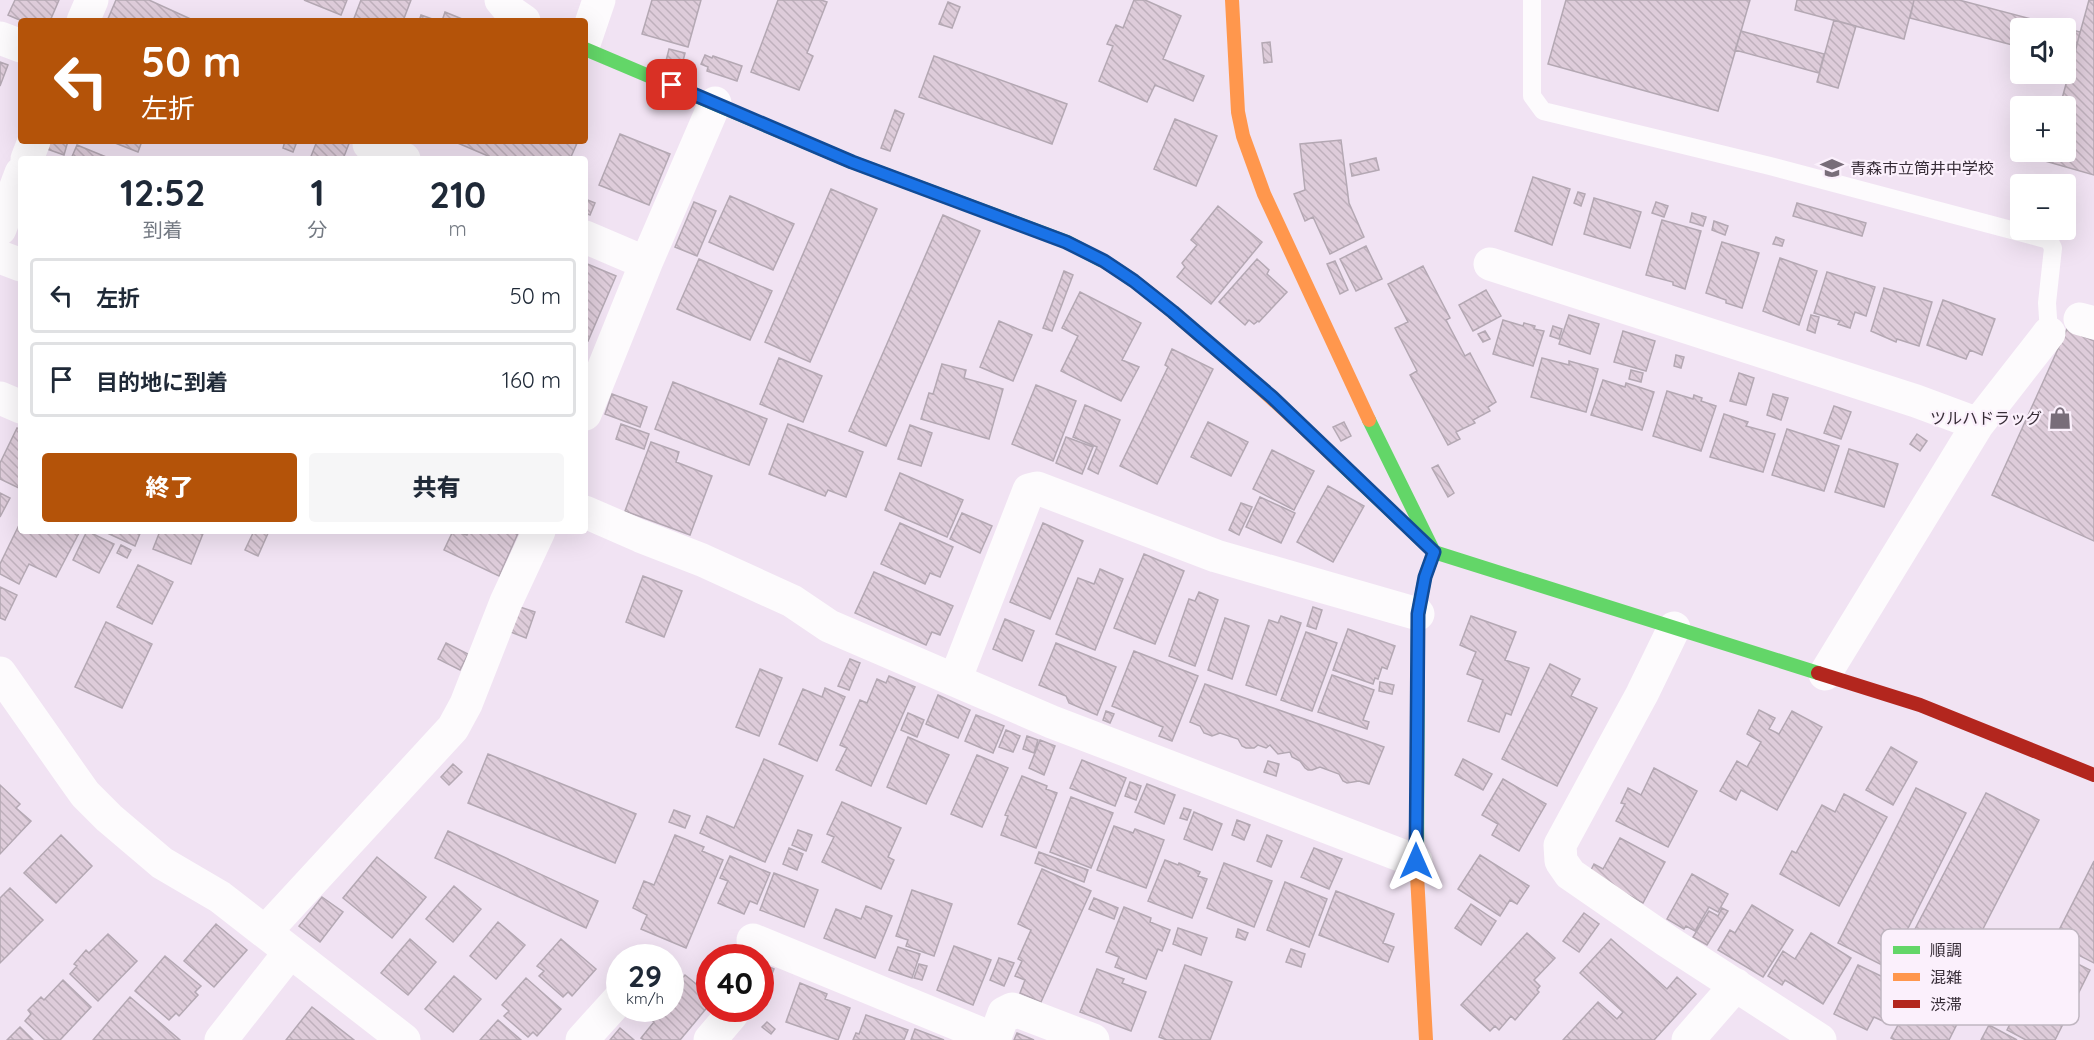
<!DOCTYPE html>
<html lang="ja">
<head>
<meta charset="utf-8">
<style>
  :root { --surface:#fff; --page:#f6f6f7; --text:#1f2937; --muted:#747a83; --line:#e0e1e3; --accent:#b45309 }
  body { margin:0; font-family:Quicksand,"Noto Sans JP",sans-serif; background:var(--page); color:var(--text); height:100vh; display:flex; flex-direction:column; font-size:22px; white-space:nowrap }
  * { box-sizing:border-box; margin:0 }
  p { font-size:20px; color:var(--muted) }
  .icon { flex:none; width:33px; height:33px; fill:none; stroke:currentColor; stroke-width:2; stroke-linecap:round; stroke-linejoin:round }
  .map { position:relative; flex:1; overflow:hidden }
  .side { position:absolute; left:18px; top:156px; width:570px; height:378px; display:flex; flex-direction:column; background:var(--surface); border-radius:6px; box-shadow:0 6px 24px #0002 }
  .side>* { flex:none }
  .guide { position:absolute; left:18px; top:18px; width:570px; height:126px; border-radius:6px; box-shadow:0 6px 24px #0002; background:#b45309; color:#fff; overflow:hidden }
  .tools { position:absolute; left:2010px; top:18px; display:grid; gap:12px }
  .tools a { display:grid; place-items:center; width:66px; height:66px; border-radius:6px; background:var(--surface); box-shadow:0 6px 24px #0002; font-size:30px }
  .speed { position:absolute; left:606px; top:944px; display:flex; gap:12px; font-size:30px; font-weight:700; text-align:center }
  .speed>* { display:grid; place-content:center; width:78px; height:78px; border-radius:50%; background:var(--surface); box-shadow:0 6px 24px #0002; line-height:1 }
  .speed small { font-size:15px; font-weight:400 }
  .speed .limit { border:9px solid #d22; background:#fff; color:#111 }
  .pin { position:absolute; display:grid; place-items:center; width:51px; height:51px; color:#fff; margin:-26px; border-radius:12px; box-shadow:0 3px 9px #0006 }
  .me { position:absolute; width:66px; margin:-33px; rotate:0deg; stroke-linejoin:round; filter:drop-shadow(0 0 4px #0008) }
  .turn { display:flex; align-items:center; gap:21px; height:126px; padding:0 24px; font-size:27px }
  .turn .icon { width:78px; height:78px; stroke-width:2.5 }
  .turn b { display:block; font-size:42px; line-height:51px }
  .eta { display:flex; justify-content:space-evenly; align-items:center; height:102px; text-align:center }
  .eta b { font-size:36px; font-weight:800; line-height:42px }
  .button { display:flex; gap:12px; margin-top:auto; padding:12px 24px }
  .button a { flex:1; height:69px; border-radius:6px; background:var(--accent); color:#fff; font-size:24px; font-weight:800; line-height:69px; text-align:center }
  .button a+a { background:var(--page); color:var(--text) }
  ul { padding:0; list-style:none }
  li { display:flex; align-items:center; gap:18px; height:75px; margin:0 12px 9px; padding:0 12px; border:3px solid var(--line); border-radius:6px }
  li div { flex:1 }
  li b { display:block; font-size:22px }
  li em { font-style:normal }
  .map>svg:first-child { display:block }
</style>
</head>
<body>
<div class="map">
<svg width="2094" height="1040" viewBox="0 0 2094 1040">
  <defs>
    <pattern id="building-back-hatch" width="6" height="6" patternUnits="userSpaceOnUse" patternTransform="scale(1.5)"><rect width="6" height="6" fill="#deccda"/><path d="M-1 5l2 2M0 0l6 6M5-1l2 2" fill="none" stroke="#bfb0bc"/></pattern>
  </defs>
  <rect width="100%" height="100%" fill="#f1e3f3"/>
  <!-- building -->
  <path fill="url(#building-back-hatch)" stroke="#b4a8b3" stroke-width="1.5" d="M15 0H59L50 21H22L8 15Z
    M116 0H149L195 21H107Z
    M304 0H347L341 15Z
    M361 0H411L403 21H353Z
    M652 0H701L688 47 642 34Z
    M778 0H821L827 2 807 53 813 56 799 90 751 72Z
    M1134 0H1145L1181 16 1163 59 1204 76 1193 101 1155 85 1147 102 1099 81 1113 46 1107 44 1116 25 1123 28Z
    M1566 0H1750L1718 111 1548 64Z
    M1797 0H1914L1904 39 1795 10Z
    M1914 0H1959L2080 32 2073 61 2066 59V28H2020V47L1910 18Z
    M2089 0H2094V175L2045 161 2048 152H2066V106H2060Z
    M948 2 960 7 952 28 939 24Z
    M445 12 467 21H442Z
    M421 15 438 21H419Z
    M1834 20 1856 26 1838 88 1817 82Z
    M1741 31 1824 54 1819 73 1735 50Z
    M1270 42 1272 62 1264 63 1262 43Z
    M669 49 685 53 682 65 666 61Z
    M705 55 712 58 713 56 742 66 737 81 707 71 708 67 701 64Z
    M934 56 1067 104 1052 144 919 97Z
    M0 62 8 65 0 86Z
    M895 110 904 114 890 151 881 148Z
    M1175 119 1217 136 1196 186 1154 169Z
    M620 134 670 154 649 205 599 185Z
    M1341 140 1349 203 1364 237 1330 254 1313 217 1305 221 1294 194 1305 190 1300 144Z
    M50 141H68L64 155 47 149Z
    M110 141H142L138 152Z
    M285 141 296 144 293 152 283 148Z
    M317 141H350L343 159H310Z
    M453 141H578L570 159H495Z
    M77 145 111 159H71Z
    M1376 158 1379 170 1352 176 1350 164Z
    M1533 177 1570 189 1552 245 1515 231Z
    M831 189 877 209 810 362 765 342Z
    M1578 192 1585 194 1581 206 1574 203Z
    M730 196 794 224 773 270 709 242Z
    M1594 198 1641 212 1630 248 1584 234Z
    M585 199 595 203 590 215 585 213Z
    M694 202 716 211 697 256 675 247Z
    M1656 202 1668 206 1664 217 1652 213Z
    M1797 203 1866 223 1862 236 1793 216Z
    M1218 206 1262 242 1211 304 1177 277 1185 267 1182 263 1197 245 1191 240Z
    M1692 213 1706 217 1703 226 1690 222Z
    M943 215 980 231 886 446 849 431Z
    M1662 220 1701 231 1685 289 1673 285V282L1646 275Z
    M1714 221 1728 226 1725 235 1712 230Z
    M1776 237 1784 240 1782 246 1773 244Z
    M1722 242 1759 253 1742 308 1726 303V300L1706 293Z
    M1366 246 1382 279 1356 291 1340 259Z
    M1780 258 1817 271 1799 325 1763 311Z
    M699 259 772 291 750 340 677 309Z
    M1257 259 1269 270 1267 274 1287 292 1259 322 1258 321 1254 324 1249 320 1245 325 1219 302Z
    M1335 261 1348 290 1340 294 1327 264Z
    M585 263 616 276 588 341 585 340Z
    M1423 266 1450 318 1446 320 1465 356 1470 353 1496 402 1488 407 1490 411 1473 420 1475 423 1456 432 1460 439 1448 445 1410 375 1417 371 1395 328 1408 322 1388 284Z
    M1064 271 1073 275 1052 331 1043 328Z
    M1827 272 1875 287 1866 316 1855 312 1850 328 1838 324 1840 321 1814 313Z
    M1884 288 1932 302 1919 346 1897 339 1896 342 1871 331Z
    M1486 290 1501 316 1473 331 1459 305Z
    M1080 292 1141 323 1122 360 1139 367 1121 401 1061 371 1078 336 1062 328Z
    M1943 300 1995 319 1982 355 1970 350 1966 359 1927 345Z
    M1569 315 1599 324 1590 354 1559 344Z
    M1811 315 1819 317 1815 333 1807 330Z
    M1503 320 1523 326 1524 323 1535 326 1534 329 1544 331 1533 366 1493 354Z
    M999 321 1032 335 1013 381 980 367Z
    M1553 326 1562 329 1559 339 1550 336Z
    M2067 329 2094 341V541L1992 495Z
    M1485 331 1490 339 1483 342 1478 334Z
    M1623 331 1655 341 1646 371 1614 362Z
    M1172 349 1213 369 1157 484 1120 466 1168 367 1165 365Z
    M1676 355 1684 357 1681 368 1674 366Z
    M779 358 822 376 803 422 760 404Z
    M1542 358 1569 365V361L1598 369 1586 412 1531 397Z
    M942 364 966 370 964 378 1003 389 989 439 921 419 929 393 933 394Z
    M1631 370 1643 373 1641 382 1629 379Z
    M1739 373 1754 378 1746 405 1730 401Z
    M1603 380 1625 387 1626 383 1654 392 1642 430 1591 415Z
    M673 382 767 419 749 465 655 429Z
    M1036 385 1076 401 1053 461 1012 444Z
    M1667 391 1693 399 1694 395 1702 398 1701 401 1716 406 1701 451 1653 436Z
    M612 394 647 407 640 427 605 414Z
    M1773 394 1788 398 1781 420 1767 415Z
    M1085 405 1120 420 1098 474 1088 469 1097 447 1073 437Z
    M1834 406 1851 412 1841 439 1824 433Z
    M1724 414 1748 422 1746 426 1775 434 1763 472 1710 457Z
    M1208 422 1248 442 1231 476 1191 457Z
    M1344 422 1351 436 1341 441 1333 427Z
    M621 424 649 434 644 449 616 439Z
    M788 424 863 452 846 497 828 490 825 496 769 474Z
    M910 425 932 433 921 466 898 459Z
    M17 428 21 430V489L0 479V463Z
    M1787 429 1839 446 1824 491 1772 475Z
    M1917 434 1927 441 1920 451 1910 444Z
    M1066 437 1093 447 1082 474 1056 463Z
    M651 442 679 452 676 462 712 476 690 535 625 511Z
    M1849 449 1898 464 1884 507 1835 492Z
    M1272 450 1314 471 1294 510 1253 489Z
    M1438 465 1454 493 1448 497 1432 468Z
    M900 473 963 500 947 537 885 510Z
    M1328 486 1364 506 1333 562 1297 542Z
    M0 493 10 498 0 517Z
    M1260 497 1295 513 1281 543 1246 527Z
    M1241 503 1252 507 1239 535 1229 530Z
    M962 513 992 526 980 553 950 539Z
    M21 521V531H80L56 577 29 564 19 584 0 574V564Z
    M900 523 953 547 940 577 930 573 925 584 881 564Z
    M1043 523 1083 541 1050 619 1010 602Z
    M87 531 114 544 99 573 73 560Z
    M103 531H141L135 546Z
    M160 531H204L191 564 153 549Z
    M254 531H269L258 556 245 550Z
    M453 531 467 535 469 531H519L499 576 444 550Z
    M121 545 131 550 127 558 117 553Z
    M1144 554 1184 571 1155 644 1114 628Z
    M138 565 173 582 152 624 117 607Z
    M1100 569 1123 579 1095 650 1056 634 1078 578 1094 584Z
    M874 572 953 606 940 635 932 632 926 645 855 613Z
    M643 576 682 591 664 637 626 622Z
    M0 587 17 595 5 620 0 618Z
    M1199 592 1218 600 1195 666 1169 656 1189 599 1195 601Z
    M517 606 535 612 526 638 508 631Z
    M1313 607 1322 610 1316 629 1307 626Z
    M1281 616 1301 623 1276 695 1246 685 1269 620 1278 623Z
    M1471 616 1516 632 1505 660 1529 668 1511 715 1506 713 1499 732 1468 721 1483 680 1467 674 1476 652 1460 645Z
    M1225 618 1249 626 1232 679 1208 670Z
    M1005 619 1034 631 1022 661 993 649Z
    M106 622 152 644 122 708 75 687Z
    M1348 629 1395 646 1387 669 1382 667 1378 679 1375 678 1373 684 1333 670Z
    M1306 632 1337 643 1312 711 1281 700Z
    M446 643 468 654 460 670 438 659Z
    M1056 643 1116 667 1097 715 1069 703 1066 696 1039 685Z
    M1134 651 1198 676 1172 741 1159 736 1163 727 1112 706Z
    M850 659 860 663 849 690 838 686Z
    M1550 664 1580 679 1571 696 1597 708 1557 786 1502 759Z
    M760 669 782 678 759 736 736 727Z
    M1332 675 1374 690 1363 720 1369 722 1367 729 1318 712Z
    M889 676 915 687 871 786 836 770 847 748 840 745 860 700 867 703 877 679 886 683Z
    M1380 682 1394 685 1392 694 1379 691Z
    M1205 684 1384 747 1369 784 1359 781 1347 783 1343 781 1339 774 1320 767 1312 770H1308L1305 768 1300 761 1292 757 1290 752 1278 754 1270 745 1266 748 1258 745 1254 748H1246L1242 746 1238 739 1220 733 1212 736 1204 733 1200 726 1190 722Z
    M825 688 845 697 817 761 779 744 803 689 822 697Z
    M938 695 970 710 958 738 926 724Z
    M1759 710 1775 718 1769 729 1779 734 1792 711 1822 727 1777 810 1741 790 1736 800 1720 791 1737 761 1747 767 1761 742 1747 734Z
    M1106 711 1114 714 1110 723 1103 720Z
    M908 713 924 720 917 737 901 730Z
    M976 715 1004 726 993 753 965 741Z
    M1006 730 1020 736 1013 752 999 747Z
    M1027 736 1038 740 1034 753 1023 749Z
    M908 737 949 755 926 804 887 787Z
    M1040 740 1055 746 1044 775 1029 768Z
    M1891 747 1917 762 1893 805 1866 790Z
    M488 754 636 814 615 863 468 803Z
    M977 755 1008 768 982 827 951 814Z
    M764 759 803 776 765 862 700 833 707 816 734 828Z
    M1463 759 1492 774 1483 790 1455 775Z
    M1082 760 1126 778 1115 806 1070 788Z
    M1268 761 1279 764 1276 776 1264 772Z
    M453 764 462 772 449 785 441 777Z
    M1654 768 1697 791 1668 847 1616 821 1625 804 1621 803 1628 788 1641 795Z
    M1022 776 1047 786 1046 789 1057 793 1036 848 1001 835 1008 816 1005 815Z
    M1503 779 1546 804 1519 851 1492 835 1498 824 1482 815Z
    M1130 782 1141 786 1136 800 1125 796Z
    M1147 784 1175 795 1164 824 1135 812Z
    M0 785 20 804 16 808 31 821 0 854Z
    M1916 788 1966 813 1888 968 1838 943Z
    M1986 793 2039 820 1968 958 1914 931Z
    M1844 794 1887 817 1839 906 1780 874 1792 851 1796 853 1822 805 1835 812Z
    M1071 797 1113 813 1091 868 1050 852Z
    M842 802 901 828 888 857 894 860 881 889 822 862 834 837 827 834Z
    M1184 808 1191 810 1187 820 1180 818Z
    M674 810 690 816 685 828 669 822Z
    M1194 812 1222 824 1212 850 1184 839Z
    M1237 820 1250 825 1244 840 1232 835Z
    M1114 826 1133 833 1135 829 1164 840 1146 888 1097 870Z
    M798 830 812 835 806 851 792 845Z
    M448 831 598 901 586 928 435 858Z
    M61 835 92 866 56 903 24 873Z
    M675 835 704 847 702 851 723 860 686 948 641 929 647 915 633 908 644 881 654 885Z
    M1267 835 1282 841 1271 867 1257 861Z
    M1620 838 1665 862 1643 903 1589 874 1594 864 1603 869Z
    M789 848 803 854 797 870 783 864Z
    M1314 848 1342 859 1329 889 1301 877Z
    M1039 852 1088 870 1084 882 1035 863Z
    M1480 855 1529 886 1517 904 1510 900 1500 916 1458 889Z
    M730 856 770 873 757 904 750 901 744 914 718 903 728 881 720 878Z
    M377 857 426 897 392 938 343 898Z
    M1165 860 1178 865 1179 863 1200 872 1198 876 1207 879 1192 918 1148 901Z
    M2094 861V963L2053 942Z
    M1224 863 1272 881 1254 927 1207 908Z
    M1042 869 1091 891 1041 1002 1020 993 1025 980 1015 976 1022 961 1018 959 1031 930 1018 924Z
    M774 873 818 890 804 927 760 910Z
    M1692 874 1728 894 1718 912 1709 907 1695 931 1686 926 1684 929 1667 919Z
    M1285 882 1327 899 1309 947 1267 930Z
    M454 886 481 909 453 942 426 919Z
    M10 888 43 920 0 963V898Z
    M912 890 952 904 934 956 906 946 908 940 896 936Z
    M1336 891 1394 914 1383 943 1394 947 1388 962 1319 935Z
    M322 897 343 912 320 942 299 926Z
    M1094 898 1118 908 1114 919 1089 909Z
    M1471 904 1496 921 1481 945 1455 928Z
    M1752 905 1793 930 1763 977 1718 950 1730 930 1735 933Z
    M866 906 892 916 875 958 824 938 836 909 861 919Z
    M1124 907 1151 918 1150 922 1170 930 1162 951 1158 949 1146 979 1115 967 1119 957 1106 952Z
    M1722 908 1728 911 1707 945 1693 937 1709 911 1718 916Z
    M1584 913 1599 924 1579 952 1563 941Z
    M498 922 525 945 496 979 470 956Z
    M216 924 247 950 214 987 184 961Z
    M1178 928 1207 938 1201 955 1173 944Z
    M1238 929 1248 933 1245 940 1236 937Z
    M1527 933 1555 958 1534 980 1540 986 1537 990 1539 992 1515 1020 1511 1016 1499 1030 1495 1026 1490 1031 1461 1005Z
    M1811 933 1851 958 1823 1004 1785 980 1782 985 1768 976 1783 951 1795 959Z
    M108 934 137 961 98 1001 70 974 77 966 74 964 86 950 89 953Z
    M410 939 436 962 408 995 381 973Z
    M561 939 596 969 572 996 568 992 563 997 539 976 544 971 537 966Z
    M1611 939 1667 989 1677 977 1696 994 1654 1040H1563L1598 1002 1617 1019 1623 1012 1580 973Z
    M954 946 991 960 973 1005 937 990Z
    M898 947 920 954 912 978 889 970Z
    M1291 949 1305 954 1301 967 1286 962Z
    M2048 949 2090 970 2055 1040H2026L2007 1030Z
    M165 956 201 986 195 992 198 995 179 1016 176 1013 169 1020 135 991Z
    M999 958 1014 963 1004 986 990 980Z
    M760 963 774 969 767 987 760 984Z
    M919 964 927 966 922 980 914 978Z
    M1185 965 1232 982 1210 1040H1167L1159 1037Z
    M1858 965 1904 987 1887 1023 1874 1017 1867 1030 1834 1014Z
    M1097 969 1124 979 1122 983 1146 992 1131 1031 1080 1012Z
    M685 975 710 995V1004L680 1040H644L641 1038 654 1022 649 1018 657 1008H670V993Z
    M454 976 481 999 453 1032 425 1009Z
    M526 978 561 1009 537 1036 533 1032 528 1037 504 1016 509 1011 502 1005Z
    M63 980 91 1007 60 1040H45L25 1021 31 1014 28 1010 41 997 44 1000Z
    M800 983 827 994 825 999 850 1008 838 1040 786 1022Z
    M1915 994 1960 1018 1949 1040H1895L1891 1038Z
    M130 997 180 1040H93Z
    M312 1007 354 1040H286Z
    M866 1015 908 1030 904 1040H853L856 1033 859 1034Z
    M498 1020 521 1040H480Z
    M767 1022 775 1029 771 1034 762 1027Z
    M1989 1025 2017 1040H1981Z
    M20 1027 33 1040H7Z
    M620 1028 634 1040H610Z
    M915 1029 944 1040H911Z
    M1017 1033 1034 1040H1014Z"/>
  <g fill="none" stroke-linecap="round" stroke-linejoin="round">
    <!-- lane -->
    <path stroke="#fdfbfd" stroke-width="18" d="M1532 0V96L1543 111 1770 166 2049 240 2053 248 2047 303 2049 333"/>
    <!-- street -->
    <path stroke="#fdfbfd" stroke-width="33" d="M501 0 511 12 524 21
      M83 21 92 0
      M0 38 21 46
      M585 41 599 0
      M369 144 404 159
      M27 159 34 141
      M0 229 21 173
      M585 237 646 263
      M0 257 21 265
      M1490 264 1916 401 1978 424
      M2080 319 2094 323
      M0 398 21 407
      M585 414 646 263 715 103
      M585 512 640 536 702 560 792 601 829 626 1052 722 1416 861
      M1674 628 1642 694 1560 845 1561 861 1570 874 1667 941 1820 1040
      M0 673 68 770 85 794 109 818 162 863 220 897 404 1040
      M1825 674 1978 424 2049 333
      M955 680 1029 490 1037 488 1216 556 1418 614
      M265 932 453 728 466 704 506 602 539 531
      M753 940 994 1039
      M221 1040 290 952
      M582 1040 620 998
      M710 1040 732 1014
      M994 1040 1004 1013 1012 1009 1093 1040
      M1688 1040 1736 985"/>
    <!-- fast -->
    <path stroke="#63d668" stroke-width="14" d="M585 49 852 162 1067 242 1101 260
      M1369 420 1434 552 1425 577 1418 614 1417 875
      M1338 461 1434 552 1818 673"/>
    <!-- slow -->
    <path stroke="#ff974d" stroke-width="14" d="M1232 0 1238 112 1243 136 1264 194 1369 420
      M1101 260C1137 280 1168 308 1199 335 1247 375 1293 417 1338 461
      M1417 875 1426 1040"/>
    <!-- jam -->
    <path stroke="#b3261e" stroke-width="14" d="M1818 673 1920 705 2094 775"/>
  </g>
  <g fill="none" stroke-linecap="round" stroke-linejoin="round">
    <!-- route casing -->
    <g stroke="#114b97" stroke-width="15">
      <path id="route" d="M672 85 852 162 1066 242 1104 261 1134 281 1173 312 1272 397 1434 552 1425 577 1418 614 1416 861"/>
    </g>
    <!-- route -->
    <use href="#route" stroke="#1a73e8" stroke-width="10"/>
  </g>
  <!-- icons -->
  <defs>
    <g id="school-bare" transform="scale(1.8)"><path d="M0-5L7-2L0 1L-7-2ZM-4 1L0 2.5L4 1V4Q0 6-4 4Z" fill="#786d79" stroke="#fbf0fc" stroke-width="2.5" paint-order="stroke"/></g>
    <g id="shop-bare" transform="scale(1.8)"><path d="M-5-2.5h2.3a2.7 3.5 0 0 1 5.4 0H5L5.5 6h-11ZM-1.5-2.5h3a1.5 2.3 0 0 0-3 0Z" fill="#786d79" stroke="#fbf0fc" stroke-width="2.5" paint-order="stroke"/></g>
  </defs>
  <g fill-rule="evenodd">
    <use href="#school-bare" x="1832" y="168"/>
    <use href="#shop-bare" x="2060" y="418"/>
  </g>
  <g text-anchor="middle" stroke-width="4.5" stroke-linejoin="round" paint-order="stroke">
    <!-- poi labels -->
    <g font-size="16" fill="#372d37" stroke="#fbf0fc" text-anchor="start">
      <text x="1850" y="174">青森市立筒井中学校</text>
      <text x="2042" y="424" text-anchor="end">ツルハドラッグ</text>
    </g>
  </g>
  <!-- legend -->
  <rect x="1881" y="929" width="198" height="96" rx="9" fill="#fbf0fc" stroke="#c0b6c1" stroke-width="1.5"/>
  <rect x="1893" y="946" width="27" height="8" fill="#63d668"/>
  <rect x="1893" y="973" width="27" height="8" fill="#ff974d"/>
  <rect x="1893" y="1000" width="27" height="8" fill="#b3261e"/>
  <g font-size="16" fill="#372d37">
    <text x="1930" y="956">順調</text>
    <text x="1930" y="983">混雑</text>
    <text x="1930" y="1010">渋滞</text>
  </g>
</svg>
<div class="tools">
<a><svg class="icon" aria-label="sound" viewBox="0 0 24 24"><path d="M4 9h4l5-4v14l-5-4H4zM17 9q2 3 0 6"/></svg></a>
<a>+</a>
<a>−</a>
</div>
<div class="speed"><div>29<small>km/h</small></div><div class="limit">40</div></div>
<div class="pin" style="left:672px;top:85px;background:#d93025"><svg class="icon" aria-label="arrive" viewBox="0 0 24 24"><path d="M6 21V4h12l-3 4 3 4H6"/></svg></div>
<svg class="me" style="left:1416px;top:861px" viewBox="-20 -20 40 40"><path d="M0-17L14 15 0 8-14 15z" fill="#1a73e8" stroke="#fff" stroke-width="4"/></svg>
<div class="guide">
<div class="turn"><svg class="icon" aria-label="left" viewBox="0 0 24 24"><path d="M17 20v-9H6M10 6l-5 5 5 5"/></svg><div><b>50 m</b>左折</div></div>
</div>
<section class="side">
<div class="eta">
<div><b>12:52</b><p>到着</p></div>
<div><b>1</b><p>分</p></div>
<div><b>210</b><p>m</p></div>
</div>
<ul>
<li><svg class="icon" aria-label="left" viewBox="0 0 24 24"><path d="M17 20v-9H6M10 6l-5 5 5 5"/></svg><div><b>左折</b></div><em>50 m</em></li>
<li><svg class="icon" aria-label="arrive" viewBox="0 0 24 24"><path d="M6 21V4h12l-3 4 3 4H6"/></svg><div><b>目的地に到着</b></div><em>160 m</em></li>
</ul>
<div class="button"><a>終了</a><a>共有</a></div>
</section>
</div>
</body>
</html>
